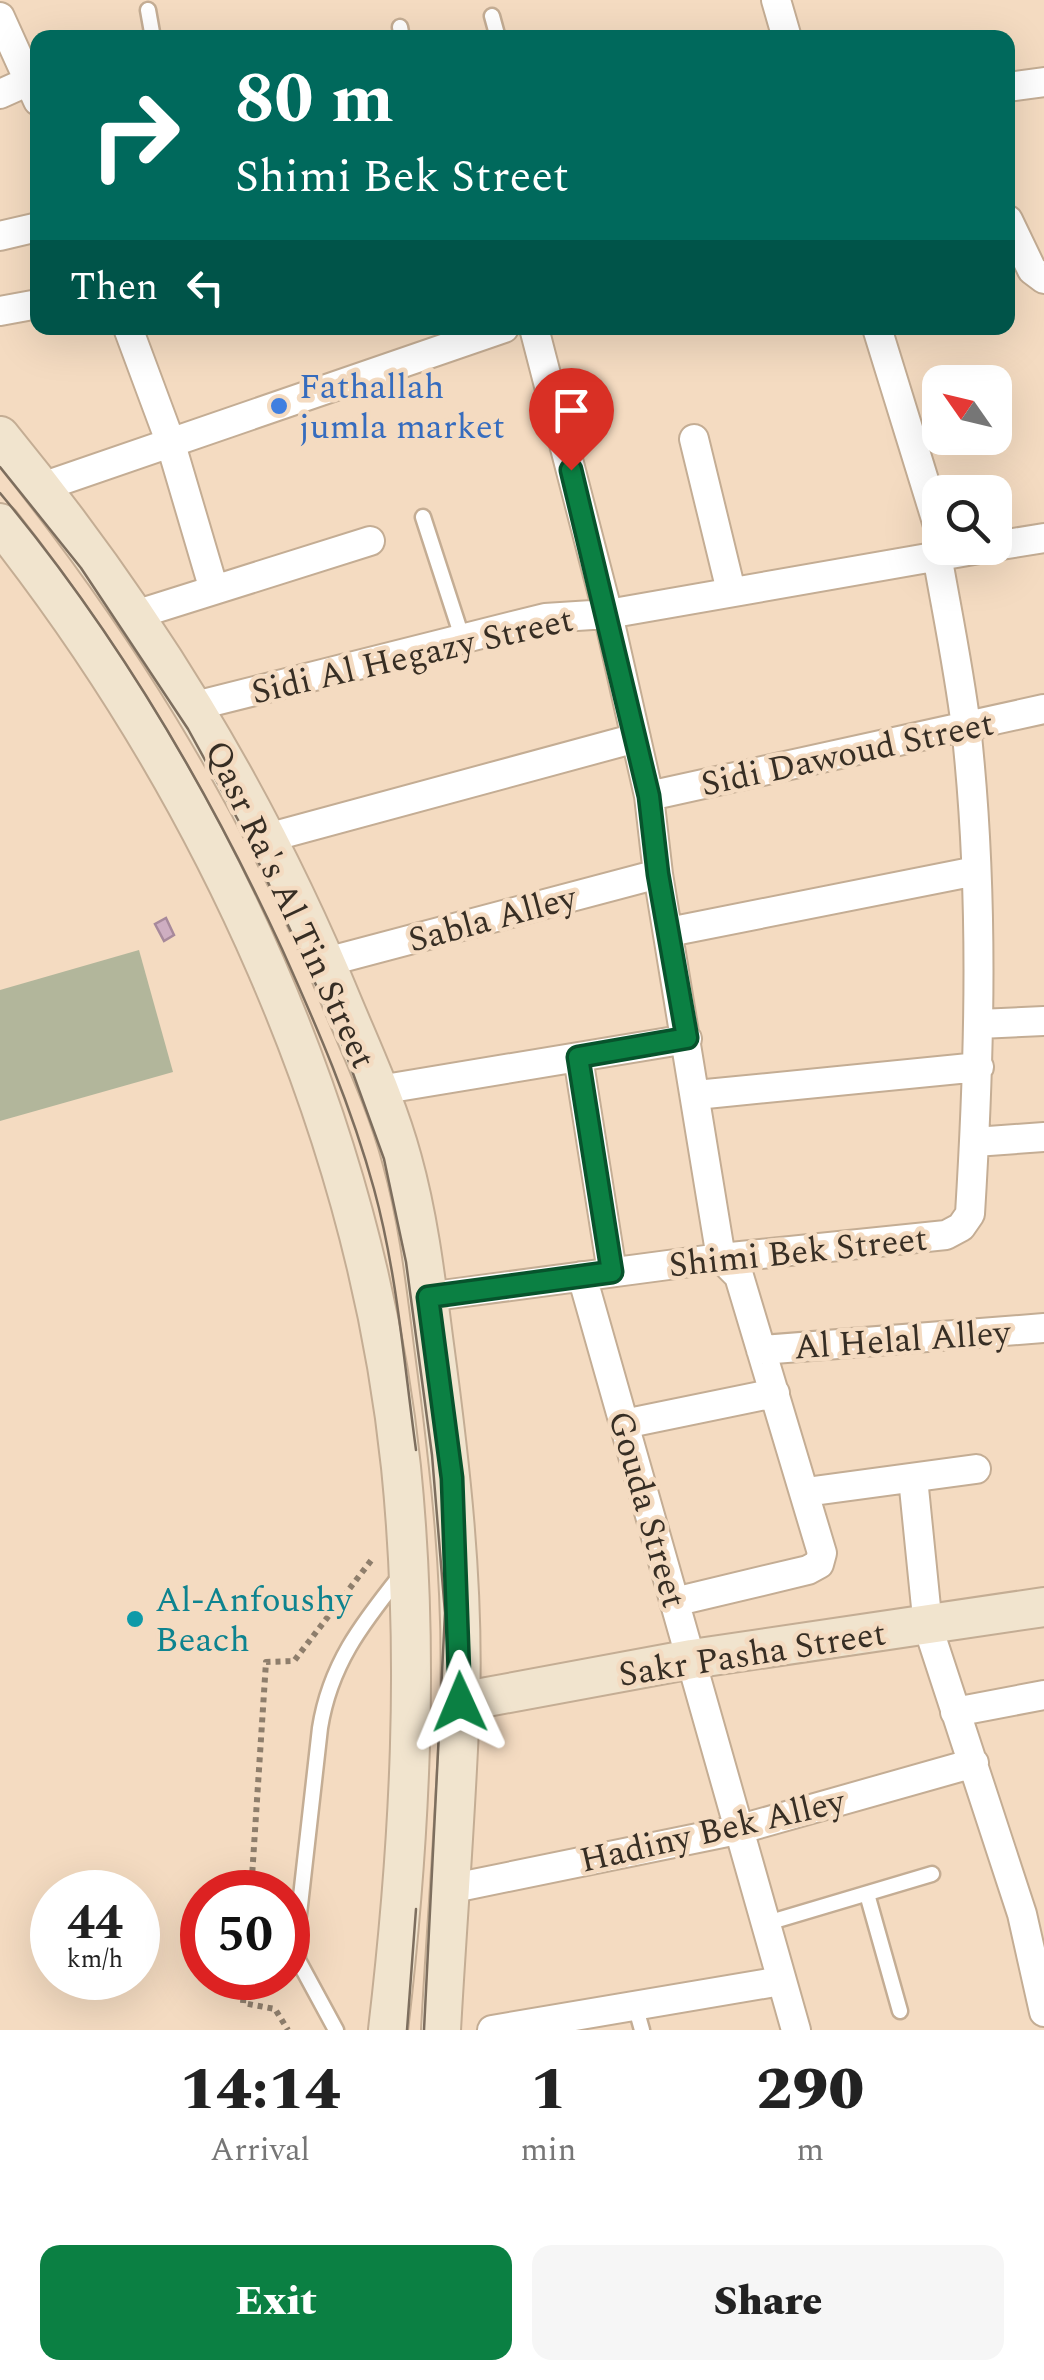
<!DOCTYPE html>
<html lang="en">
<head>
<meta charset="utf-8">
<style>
  :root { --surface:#fff; --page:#f6f6f6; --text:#222; --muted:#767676; --accent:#0b8043 }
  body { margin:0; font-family:Spectral,serif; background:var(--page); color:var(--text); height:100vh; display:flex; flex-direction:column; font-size:38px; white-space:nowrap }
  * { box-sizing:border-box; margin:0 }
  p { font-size:32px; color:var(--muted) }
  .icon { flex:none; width:55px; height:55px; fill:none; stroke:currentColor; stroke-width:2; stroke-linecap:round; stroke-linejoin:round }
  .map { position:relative; height:2030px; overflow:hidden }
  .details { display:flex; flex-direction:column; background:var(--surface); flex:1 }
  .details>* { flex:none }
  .banner { position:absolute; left:30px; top:30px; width:985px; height:305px; border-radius:20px; box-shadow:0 10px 40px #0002; background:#00695c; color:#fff; overflow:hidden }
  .needle { width:65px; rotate:304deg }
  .controls { position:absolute; left:922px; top:365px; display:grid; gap:20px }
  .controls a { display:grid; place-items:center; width:90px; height:90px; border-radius:20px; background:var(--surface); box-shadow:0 10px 40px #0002; font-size:50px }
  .speed { position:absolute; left:30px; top:1870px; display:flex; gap:20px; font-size:50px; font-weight:700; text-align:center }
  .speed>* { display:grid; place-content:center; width:130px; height:130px; border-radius:50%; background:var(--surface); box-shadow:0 10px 40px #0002; line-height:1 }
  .speed small { font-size:25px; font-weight:400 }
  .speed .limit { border:15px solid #d22; background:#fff; color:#111 }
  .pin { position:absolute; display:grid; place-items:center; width:85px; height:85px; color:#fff; margin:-102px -42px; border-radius:50% 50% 50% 0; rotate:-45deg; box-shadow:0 0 10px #0007 }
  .pin .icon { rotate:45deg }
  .me { position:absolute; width:110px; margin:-55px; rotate:359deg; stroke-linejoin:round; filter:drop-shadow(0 0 8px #0008) }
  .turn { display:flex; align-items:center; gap:35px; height:210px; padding:0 40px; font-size:45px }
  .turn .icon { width:130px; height:130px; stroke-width:2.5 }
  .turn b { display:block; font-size:70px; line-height:85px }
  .then { display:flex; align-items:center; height:95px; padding:0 40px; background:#0003; gap:20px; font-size:38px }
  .eta { display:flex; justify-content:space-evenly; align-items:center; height:170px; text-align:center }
  .eta b { font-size:60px; font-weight:800; line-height:70px }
  .cta { display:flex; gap:20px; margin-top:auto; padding:20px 40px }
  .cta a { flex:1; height:115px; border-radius:20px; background:var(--accent); color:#fff; font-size:40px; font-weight:800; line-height:115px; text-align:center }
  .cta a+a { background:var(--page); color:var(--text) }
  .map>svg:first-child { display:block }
</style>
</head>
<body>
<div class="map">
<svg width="1044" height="2030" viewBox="0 0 1044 2030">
  <rect width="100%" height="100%" fill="#f4dbc1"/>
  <!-- green -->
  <path fill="#b2b69b" d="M139 950 173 1072 0 1121V990Z"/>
  <!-- building -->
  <path fill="#ceaec1" stroke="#a7899b" stroke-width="2.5" d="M166 918 174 935 164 941 155 924Z"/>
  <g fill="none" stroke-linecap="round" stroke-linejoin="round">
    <!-- service casing -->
    <g stroke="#c4ad94" stroke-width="19">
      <path id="service" d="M148 10 153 38
        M492 16 498 38
        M400 27 402 38
        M423 517 462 637
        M867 1894 900 2011
        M764 1924 932 1874
        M635 2005 642 2030
        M336 2030 298 1960 297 1932 320 1728C330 1665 361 1625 400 1576"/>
    </g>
    <!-- minor casing -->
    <g stroke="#c4ad94" stroke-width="32">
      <path id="minor" d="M776 0 787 38
        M0 17 38 101
        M1008 87 1044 82
        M0 94 29 81
        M1008 220 1032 270 1044 279
        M0 236 38 227
        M0 311 38 304
        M128 328 170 441 214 590
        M534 328 608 614 649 796 658 874 721 1258 739 1276 822 1553 819 1564 808 1570 674 1602
        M877 328 940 532
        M694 439 731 591
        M42 487 504 328
        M995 546 1044 538
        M138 614 370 541
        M195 706 545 618 608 614 985 548
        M649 796 1044 709
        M267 838 636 738
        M669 932 976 871
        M326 962 658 874
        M979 1024 1044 1021
        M578 1057 612 1272
        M379 1090 687 1039
        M696 1095 979 1067
        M975 1142 1044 1137
        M582 1276 796 2030
        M427 1297 721 1258 946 1235 961 1227 970 1214C980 1052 984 889 966 727 959 670 947 612 937 555
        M761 1350 1044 1328
        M624 1424 775 1393
        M913 1478 928 1627 1022 1914 1044 2012
        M806 1492 976 1469
        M955 1712 1044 1695
        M449 1889 737 1830 974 1763
        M492 2030 781 1981"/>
    </g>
    <!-- secondary casing -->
    <g stroke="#c4ad94" stroke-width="42">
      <path id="secondary" d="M0 436C144 612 258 796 344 1007 365 1057 388 1107 402 1159 419 1220 426 1283 434 1345 450 1464 464 1584 460 1704 456 1813 447 1922 441 2030
        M0 523C212 792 365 1125 401 1467 420 1655 410 1843 388 2030
        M460 1702 692 1659 1044 1607"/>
    </g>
    <!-- path -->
    <path stroke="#8e7e6c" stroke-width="6" stroke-dasharray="5 5" stroke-linecap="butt" d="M251 1892 266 1662 294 1661 373 1558
      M245 1978 243 2003 275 2009 288 2030"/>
    <!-- service -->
    <use href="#service" stroke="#fff" stroke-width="14"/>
    <!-- minor -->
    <use href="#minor" stroke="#fff" stroke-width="28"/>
    <!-- secondary -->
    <use href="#secondary" stroke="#f1e4ce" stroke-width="38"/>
    <!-- tram -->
    <path stroke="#7d6e5e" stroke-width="2.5" d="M0 467 81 568 188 729 243 829 338 1032 384 1159 406 1262 432 1455 445 1613 424 2030
      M0 493C116 632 206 784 282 949 317 1027 351 1105 374 1189 397 1273 404 1363 416 1450
      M407 2030 416 1909"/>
  </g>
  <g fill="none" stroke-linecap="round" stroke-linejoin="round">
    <!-- route casing -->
    <g stroke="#07532c" stroke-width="25">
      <path id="route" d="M460 1702 452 1478 428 1297 612 1272 578 1057 687 1038 658 874 649 796 571 470"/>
    </g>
    <!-- route -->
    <use href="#route" stroke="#0b8043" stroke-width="18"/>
  </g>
  <!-- markers -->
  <circle fill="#3f7fe0" stroke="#f4dbc1" stroke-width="4" cx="279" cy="406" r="10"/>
  <circle fill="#0f9aa8" stroke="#f4dbc1" stroke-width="4" cx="135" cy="1619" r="10"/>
  <g text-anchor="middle" stroke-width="9" stroke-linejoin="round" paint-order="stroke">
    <!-- shop labels -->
    <g font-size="35" fill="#366cbe" stroke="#f4dbc1" text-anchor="start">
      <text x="299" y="398">Fathallah<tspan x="299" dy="40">jumla market</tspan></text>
    </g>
    <!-- street labels -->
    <g font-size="35" fill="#372e24" stroke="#f4dbc1">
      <text transform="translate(412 655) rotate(-13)" y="12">Sidi Al Hegazy Street</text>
      <text transform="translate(847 753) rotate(-12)" y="12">Sidi Dawoud Street</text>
      <text transform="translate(291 904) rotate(65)" y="12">Qasr Ra's Al Tin Street</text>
      <text transform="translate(492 918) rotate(-15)" y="12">Sabla Alley</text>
      <text transform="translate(798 1251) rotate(-6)" y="12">Shimi Bek Street</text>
      <text transform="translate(902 1339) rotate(-4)" y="12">Al Helal Alley</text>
      <text transform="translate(648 1509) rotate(74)" y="12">Gouda Street</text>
      <text transform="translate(752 1653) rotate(-9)" y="12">Sakr Pasha Street</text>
      <text transform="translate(712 1830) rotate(-13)" y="12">Hadiny Bek Alley</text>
    </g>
    <!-- culture labels -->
    <g font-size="35" fill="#0d838f" stroke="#f4dbc1" text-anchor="start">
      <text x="155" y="1611">Al-Anfoushy<tspan x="155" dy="40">Beach</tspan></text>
    </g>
  </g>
</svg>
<div class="controls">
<a><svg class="needle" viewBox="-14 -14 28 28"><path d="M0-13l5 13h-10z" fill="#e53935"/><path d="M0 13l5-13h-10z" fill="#767676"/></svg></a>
<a><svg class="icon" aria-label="search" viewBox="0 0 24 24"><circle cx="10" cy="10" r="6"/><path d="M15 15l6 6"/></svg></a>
</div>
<div class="speed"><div>44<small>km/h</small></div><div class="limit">50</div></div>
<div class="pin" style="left:571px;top:470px;background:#d93025"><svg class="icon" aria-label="arrive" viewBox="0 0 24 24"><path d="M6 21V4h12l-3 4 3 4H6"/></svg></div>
<svg class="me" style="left:460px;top:1702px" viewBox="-20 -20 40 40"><path d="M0-17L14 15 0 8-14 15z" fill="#0b8043" stroke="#fff" stroke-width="4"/></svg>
<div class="banner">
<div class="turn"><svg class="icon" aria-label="right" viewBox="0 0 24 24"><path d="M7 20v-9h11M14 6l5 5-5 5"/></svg><div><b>80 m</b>Shimi Bek Street</div></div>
<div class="then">Then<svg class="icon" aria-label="left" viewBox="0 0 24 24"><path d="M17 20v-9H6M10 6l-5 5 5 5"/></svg></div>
</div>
</div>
<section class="details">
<div class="eta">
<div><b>14:14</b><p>Arrival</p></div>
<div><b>1</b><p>min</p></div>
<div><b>290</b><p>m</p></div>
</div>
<div class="cta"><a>Exit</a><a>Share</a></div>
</section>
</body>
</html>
